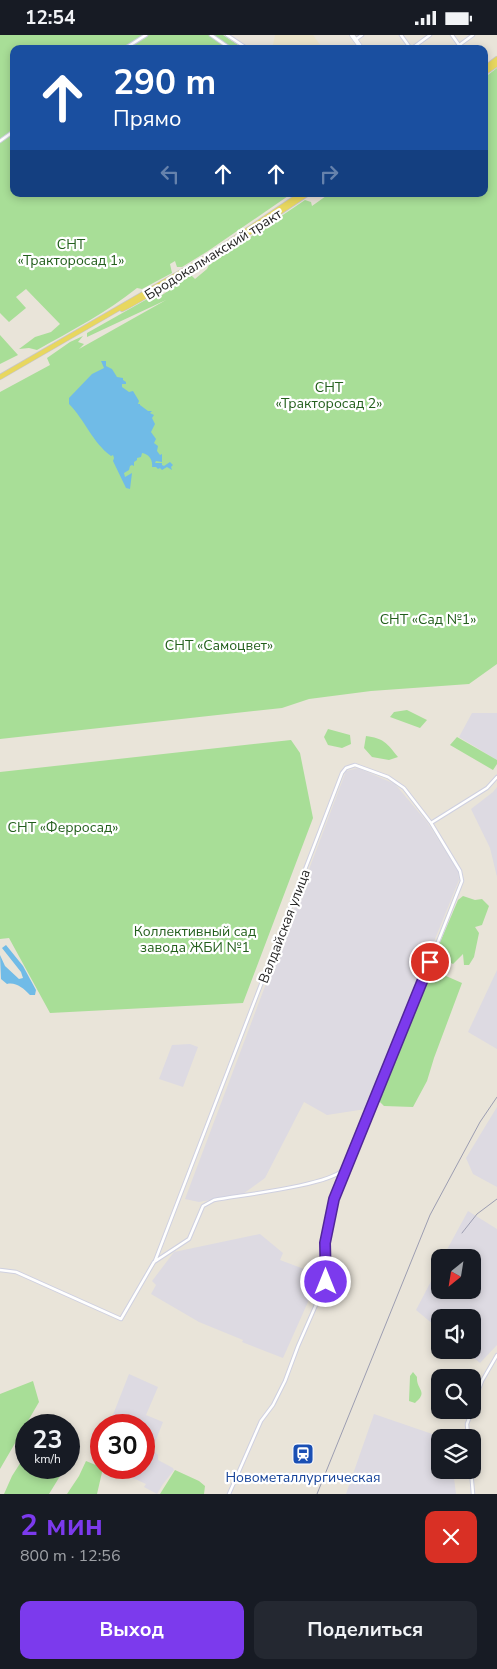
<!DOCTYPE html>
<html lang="ru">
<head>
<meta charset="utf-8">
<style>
  :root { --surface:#171b24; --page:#242831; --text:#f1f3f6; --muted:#9ea1a6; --accent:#7c3aed }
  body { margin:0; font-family:"Nunito Sans",sans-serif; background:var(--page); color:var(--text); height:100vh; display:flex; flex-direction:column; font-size:19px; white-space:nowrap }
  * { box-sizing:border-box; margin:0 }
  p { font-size:16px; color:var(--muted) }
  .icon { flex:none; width:28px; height:28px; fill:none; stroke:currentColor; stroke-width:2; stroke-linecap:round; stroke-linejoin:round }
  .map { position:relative; height:1459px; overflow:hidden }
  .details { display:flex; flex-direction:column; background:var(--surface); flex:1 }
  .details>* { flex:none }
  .guide { position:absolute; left:10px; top:10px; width:478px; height:152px; border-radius:10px; box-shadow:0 2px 8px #0003; background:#1a4fa0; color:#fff; overflow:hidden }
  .needle { width:32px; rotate:210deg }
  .tools { position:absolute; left:431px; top:1214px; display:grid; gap:10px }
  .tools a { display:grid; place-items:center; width:50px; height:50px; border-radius:10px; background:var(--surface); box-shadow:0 2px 8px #0003; font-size:25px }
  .speed { position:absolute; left:15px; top:1379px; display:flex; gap:10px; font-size:25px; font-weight:700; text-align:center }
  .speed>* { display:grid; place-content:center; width:65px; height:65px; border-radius:50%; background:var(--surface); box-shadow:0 2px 8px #0003; line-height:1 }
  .speed small { font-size:12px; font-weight:400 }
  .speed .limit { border:8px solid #d22; background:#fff; color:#111 }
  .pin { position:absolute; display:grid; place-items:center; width:42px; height:42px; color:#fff; margin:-21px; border:2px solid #fff; border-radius:50%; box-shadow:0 1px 5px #0007 }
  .me { position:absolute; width:55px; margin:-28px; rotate:0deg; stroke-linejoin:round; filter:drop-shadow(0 0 4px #0008) }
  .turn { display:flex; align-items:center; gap:18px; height:105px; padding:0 20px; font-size:22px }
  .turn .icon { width:65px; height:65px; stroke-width:2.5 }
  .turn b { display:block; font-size:35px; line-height:42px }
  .lanes { display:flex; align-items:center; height:48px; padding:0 20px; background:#0003; justify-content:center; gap:25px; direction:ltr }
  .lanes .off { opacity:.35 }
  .round { display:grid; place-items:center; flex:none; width:52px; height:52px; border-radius:10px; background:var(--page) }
  .overview { display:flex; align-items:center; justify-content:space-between; height:85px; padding:0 20px }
  h1 { font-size:30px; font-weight:700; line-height:38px; color:var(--accent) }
  .primary-button { display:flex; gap:10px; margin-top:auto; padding:10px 20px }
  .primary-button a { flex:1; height:58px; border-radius:10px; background:var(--accent); color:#fff; font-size:20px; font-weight:700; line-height:58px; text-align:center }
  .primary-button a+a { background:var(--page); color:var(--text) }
  .status { display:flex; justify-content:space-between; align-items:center; height:35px; padding:0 25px; background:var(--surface); direction:ltr }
  .status svg { height:14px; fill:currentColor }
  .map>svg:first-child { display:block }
</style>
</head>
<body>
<div class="status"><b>12:54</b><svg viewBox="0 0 49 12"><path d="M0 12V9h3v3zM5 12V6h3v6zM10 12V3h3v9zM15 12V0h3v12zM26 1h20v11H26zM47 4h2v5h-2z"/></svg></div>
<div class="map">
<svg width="497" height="1459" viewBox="0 0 497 1459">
  <rect width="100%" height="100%" fill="#e9e4d9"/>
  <!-- industrial -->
  <path fill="#dddae2" d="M472 678H497V725L459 702Z
    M358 733 395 749 427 787 458 836 459 845 366 1074 327 1080 304 1067 265 1143 243 1159 199 1167 185 1164 346 736Z
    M497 752V842L490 813 471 774 493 757Z
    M497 935V1014L468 997Z
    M190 1009 198 1012 183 1052 159 1044 172 1010Z
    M497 1072V1152L473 1139 466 1123Z
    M468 1176 497 1194V1310L480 1328 464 1315H472V1282H440V1295L416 1275 440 1229V1255H472V1222H443Z
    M260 1199 283 1218 280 1225 320 1240 283 1323 242 1307 243 1305 199 1287 151 1259 156 1250 152 1246 174 1217Z
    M129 1339 158 1352 146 1380 163 1387 152 1415 158 1420V1425L173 1433 174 1435 163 1449 157 1459 144 1452 146 1449 111 1433 144 1432V1390H109Z
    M374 1379 441 1402 440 1435H453L456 1459H346Z"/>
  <!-- education -->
  <path fill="#ebe3c9" d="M275 0H313L323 14H279L273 10Z"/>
  <!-- green -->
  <path fill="#a8de97" d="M0 0H223L244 14H14V159H291L208 216 182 232H177L175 226 170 229 172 238 142 254 137 253C107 277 71 296 37 315L29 313 19 314 35 302 51 297 60 289 26 254 16 262 26 273 9 287 0 278Z
    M497 33V629L469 649 371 656 309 664 282 673 0 704V357L50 330 47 323 70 307 83 301 78 307 84 309 79 314 166 265 87 302V298L149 263 162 260 173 253 177 246 191 240 195 244 207 234 209 230 305 165 311 167 312 171 326 161 320 159H484V43Z
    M0 300 18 320 0 329Z
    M407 675 427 685 420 693 390 682 394 677Z
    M328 694 350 700 351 709 342 713 328 710 324 702Z
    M366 701C383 703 387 708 398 722L389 725 372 722 364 713Z
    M457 702 497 725V729L493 735 450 710Z
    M291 705 300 718 313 783 243 968 50 978 9 903 0 904V737Z
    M463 861 475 865 482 864 489 871 482 890 475 892 479 898 474 922 469 930H464L463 919 453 929 441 923 433 924 458 865Z
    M430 934 462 948 434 1023 427 1046 413 1072 384 1071 377 1064 405 1000Z
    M413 1337 417 1342C416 1355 429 1356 415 1368L409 1366 410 1341Z
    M33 1346 39 1367 0 1434V1359Z
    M26 1419V1432L65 1433 49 1459H4L12 1441Z
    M86 1426 103 1433 97 1459H67L79 1441Z
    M175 1435 199 1446 205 1451 204 1459H160Z"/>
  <!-- water -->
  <path fill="#70bbe7" d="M101 326H106V331L112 334 117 342 123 343V345L126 347V349H122V352L129 357 133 356 139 366 138 369H140V370L148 376H152L150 378 154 380 152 383 155 389 151 397 156 404 154 408 158 411 157 416 160 420 162 419V427L156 426 155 428H162V430L164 431 170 427 173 430 171 432 172 435 167 432 162 435 160 433 158 434 156 432H152C153 425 149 419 142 418L141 422 137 423V425L134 427V431L132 430 130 431 129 435 124 438 125 442 132 438 130 454 126 453 113 426 114 423 113 420 111 421C92 407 85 385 69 369V363L92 339 104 333Z
    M6 910 23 931 36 955 35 960H30C23 953 16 947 7 949L1 944 0 920 5 931 19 944 23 943 21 937 2 913Z"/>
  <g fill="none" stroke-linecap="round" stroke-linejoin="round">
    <!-- street casing -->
    <g stroke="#cfd0e0" stroke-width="4.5">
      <path id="street" d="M211 0 231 14
        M227 0 248 14
        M401 0 411 14
        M452 0 459 10
        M355 5 362 0
        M124 14 146 0
        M411 14 430 0
        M454 14 473 0
        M0 106 14 96
        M155 1226 342 738 346 733 355 730 388 742 404 753 431 788 487 753 497 742
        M0 1235 16 1237 121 1284 154 1227 189 1204 203 1171 214 1165C240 1160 326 1151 343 1135 343 1135 347 1129 347 1128L402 998 462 846 460 836 431 788
        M472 1372 482 1346 497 1320
        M468 1402 467 1389 472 1375
        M471 1435 473 1459
        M229 1459 261 1386 273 1370 285 1346 298 1311 326 1247 325 1209 327 1194 334 1164 345 1135"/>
    </g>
    <!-- secondary casing -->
    <g stroke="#cfd0e0" stroke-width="5.5">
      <path id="secondary" d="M352 0 362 14"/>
    </g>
    <!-- primary casing -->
    <g stroke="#c7c7c7" stroke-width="6">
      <path id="primary" d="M484 34 497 24
        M484 38 497 29
        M223 215 307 159
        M122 274 128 271 174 245
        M0 342 209 221 301 159"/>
    </g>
    <!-- street -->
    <use href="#street" stroke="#fff" stroke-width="2.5"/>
    <!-- secondary -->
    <use href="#secondary" stroke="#fff" stroke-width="4"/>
    <!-- primary -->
    <use href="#primary" stroke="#e8d75f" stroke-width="4.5"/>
    <!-- rail -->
    <path stroke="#9c9db1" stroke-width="1" d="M462 1198 477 1179 497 1164
      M317 1459 430 1180 480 1087 497 1062"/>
  </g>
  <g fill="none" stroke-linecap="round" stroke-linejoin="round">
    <!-- route casing -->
    <g stroke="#51269a" stroke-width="12">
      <path id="route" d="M326 1247 325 1208 334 1164 430 927"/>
    </g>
    <!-- route -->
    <use href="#route" stroke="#7c3aed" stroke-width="9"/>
  </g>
  <!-- icons -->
  <defs>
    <g id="station-square" transform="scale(1.125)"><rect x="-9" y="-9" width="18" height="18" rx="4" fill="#1a4fb4" stroke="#fff"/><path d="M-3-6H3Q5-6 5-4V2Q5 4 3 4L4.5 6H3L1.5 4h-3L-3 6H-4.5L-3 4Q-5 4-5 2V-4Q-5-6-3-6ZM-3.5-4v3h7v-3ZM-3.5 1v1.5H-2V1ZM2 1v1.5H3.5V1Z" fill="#fff"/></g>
  </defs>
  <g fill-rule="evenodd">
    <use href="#station-square" x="303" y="1419"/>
  </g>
  <g text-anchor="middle" stroke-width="4.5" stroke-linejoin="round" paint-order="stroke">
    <!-- park labels -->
    <g font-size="14" fill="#235f1c" stroke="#fff">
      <text x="71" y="214">СНТ<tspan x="71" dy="16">«Тракторосад 1»</tspan></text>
      <text x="329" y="357">СНТ<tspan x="329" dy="16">«Тракторосад 2»</tspan></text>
      <text x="428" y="589">СНТ «Сад №1»</text>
      <text x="219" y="615">СНТ «Самоцвет»</text>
      <text x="63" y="797">СНТ «Ферросад»</text>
      <text x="195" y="901">Коллективный сад<tspan x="195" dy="16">завода ЖБИ №1</tspan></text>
    </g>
    <!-- street labels -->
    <g font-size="14" fill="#272727" stroke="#fff">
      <text transform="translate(213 219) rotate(-32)" y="5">Бродокалмакский тракт</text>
      <text transform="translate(284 891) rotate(-69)" y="5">Валдайская улица</text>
    </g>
    <!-- transit labels -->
    <g font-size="14" fill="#164399" stroke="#fff">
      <text x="303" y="1447">Новометаллургическая</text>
    </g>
  </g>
</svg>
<div class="tools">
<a><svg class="needle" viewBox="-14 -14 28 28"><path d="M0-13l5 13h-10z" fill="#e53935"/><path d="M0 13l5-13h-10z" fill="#9ea1a6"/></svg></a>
<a><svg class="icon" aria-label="sound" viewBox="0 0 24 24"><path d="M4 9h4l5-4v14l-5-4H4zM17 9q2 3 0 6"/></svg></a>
<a><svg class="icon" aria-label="search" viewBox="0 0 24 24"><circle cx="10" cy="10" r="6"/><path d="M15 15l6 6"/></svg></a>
<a><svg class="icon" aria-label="layers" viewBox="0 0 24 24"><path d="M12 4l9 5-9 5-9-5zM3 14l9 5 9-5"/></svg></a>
</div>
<div class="speed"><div>23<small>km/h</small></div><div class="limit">30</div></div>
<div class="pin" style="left:430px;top:927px;background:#d93025"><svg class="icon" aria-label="arrive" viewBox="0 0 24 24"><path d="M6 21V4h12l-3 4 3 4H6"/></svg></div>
<svg class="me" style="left:326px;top:1247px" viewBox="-20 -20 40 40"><circle r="17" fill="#7c3aed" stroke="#fff" stroke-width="3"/><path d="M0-11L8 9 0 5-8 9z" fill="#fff"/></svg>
<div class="guide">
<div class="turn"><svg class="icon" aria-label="ahead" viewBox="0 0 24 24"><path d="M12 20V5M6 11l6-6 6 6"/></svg><div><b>290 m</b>Прямо</div></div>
<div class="lanes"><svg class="icon off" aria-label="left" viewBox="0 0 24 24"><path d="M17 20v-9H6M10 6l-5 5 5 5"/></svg><svg class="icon" aria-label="ahead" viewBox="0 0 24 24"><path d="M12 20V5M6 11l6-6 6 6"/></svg><svg class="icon" aria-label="ahead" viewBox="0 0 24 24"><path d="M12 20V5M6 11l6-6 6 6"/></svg><svg class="icon off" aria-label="right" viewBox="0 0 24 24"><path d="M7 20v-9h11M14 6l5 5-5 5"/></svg></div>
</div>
</div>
<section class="details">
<div class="overview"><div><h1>2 мин</h1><p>800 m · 12:56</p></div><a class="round" style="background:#d93025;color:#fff"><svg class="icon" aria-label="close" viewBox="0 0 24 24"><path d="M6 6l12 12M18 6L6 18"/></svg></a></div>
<div class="primary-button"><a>Выход</a><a>Поделиться</a></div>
</section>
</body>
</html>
